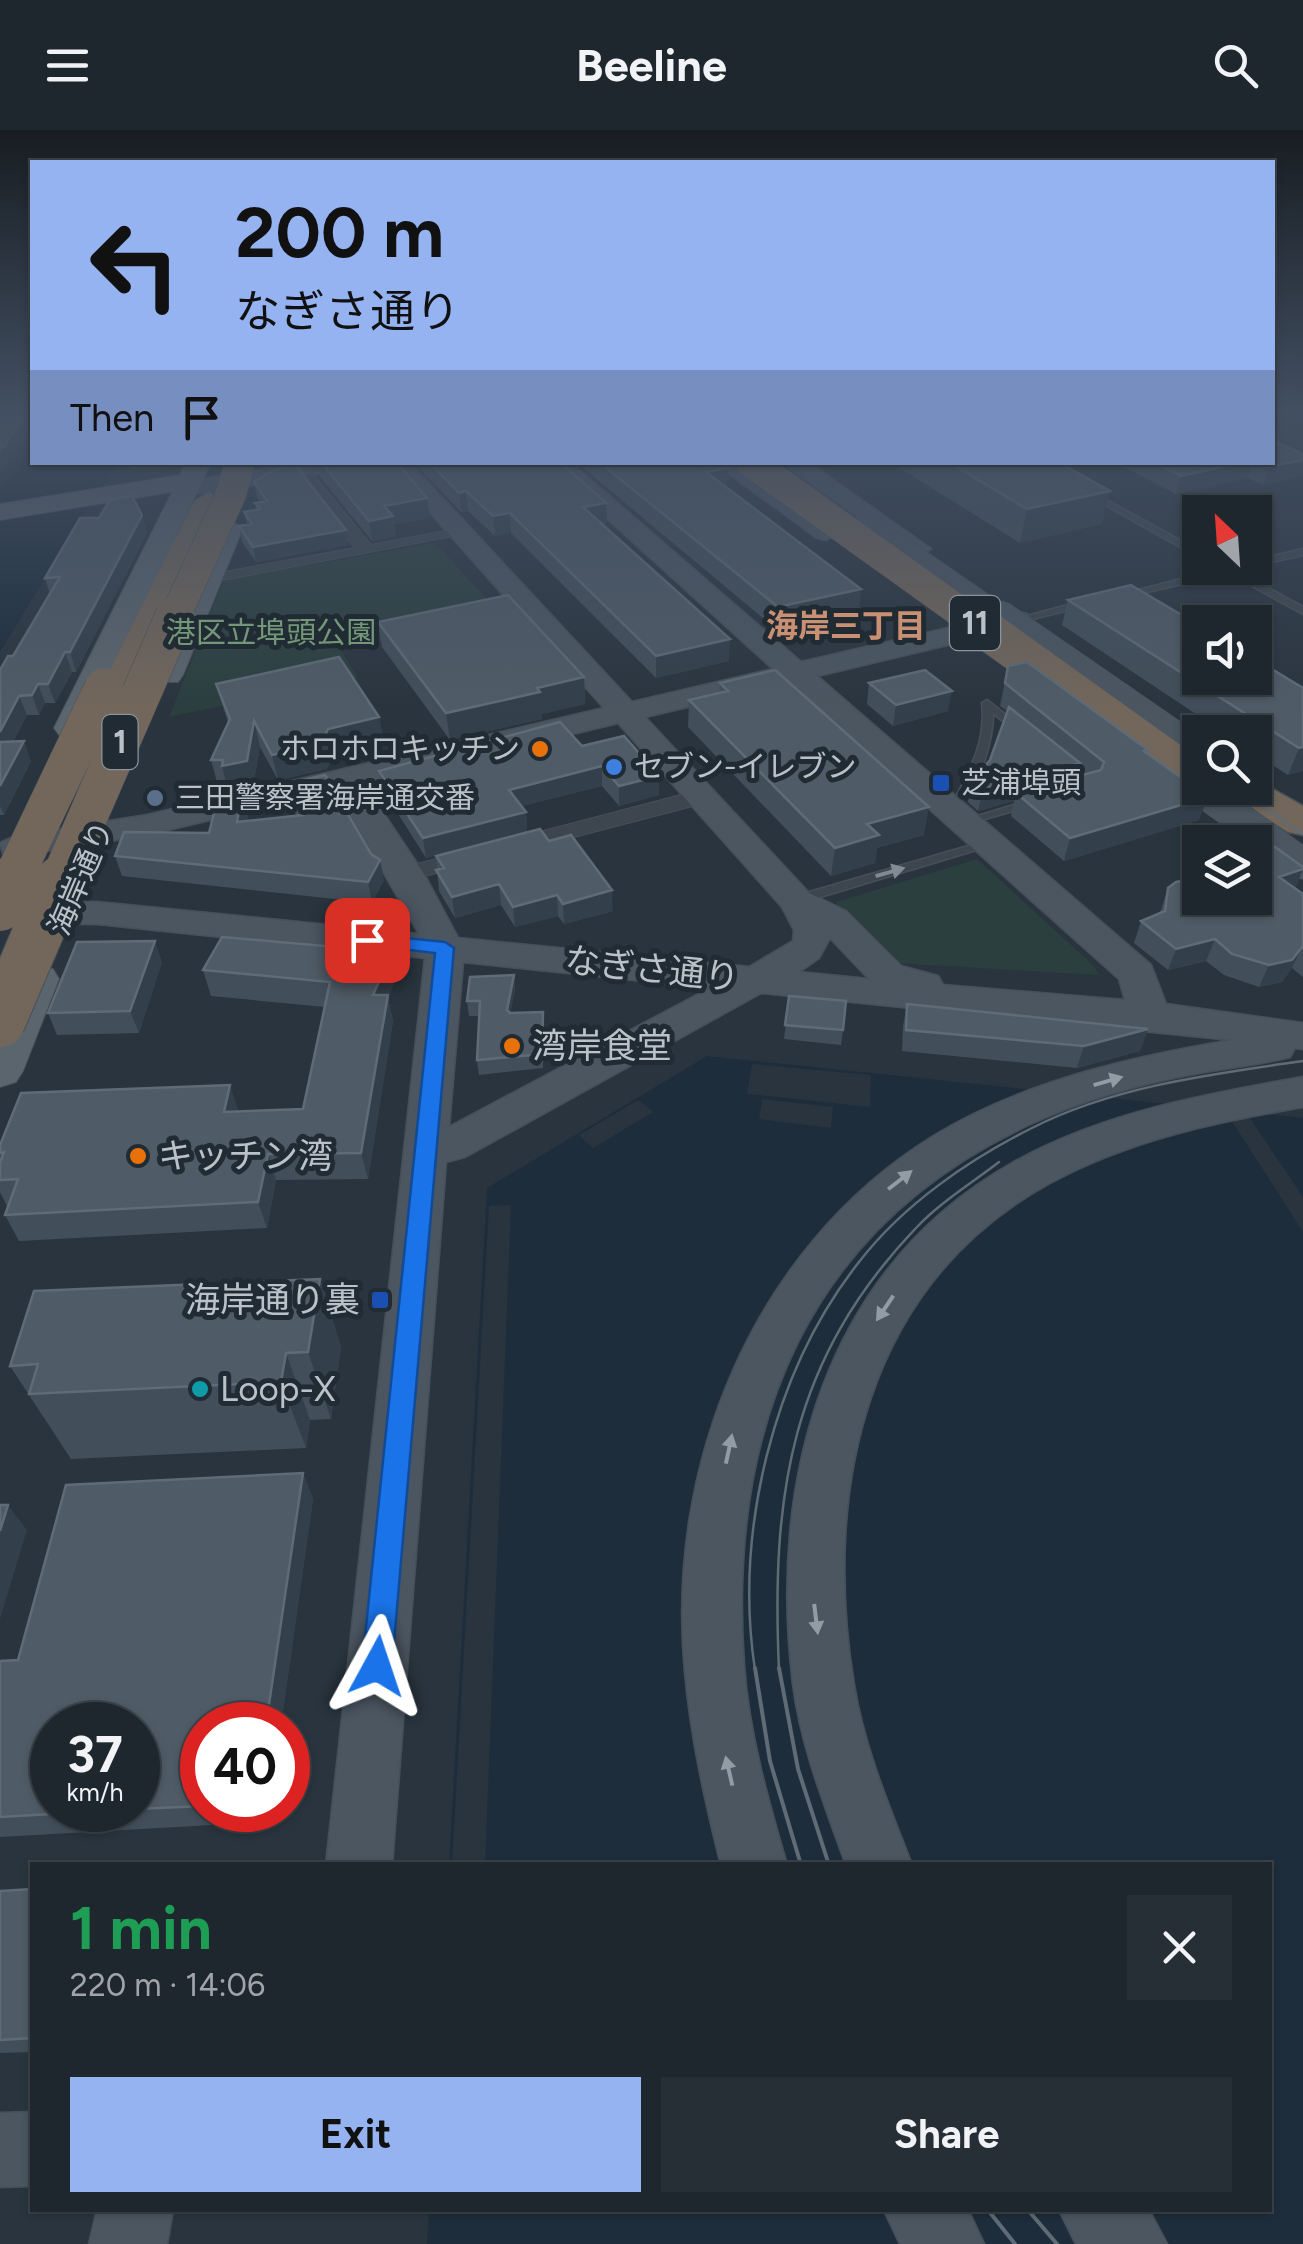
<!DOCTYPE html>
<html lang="en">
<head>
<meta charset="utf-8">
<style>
  :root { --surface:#1f272e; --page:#272f36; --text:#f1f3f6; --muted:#a1a5aa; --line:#3c444a; --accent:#95b2f1 }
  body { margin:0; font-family:Figtree,"Noto Sans JP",sans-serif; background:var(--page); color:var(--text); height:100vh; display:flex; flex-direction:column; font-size:38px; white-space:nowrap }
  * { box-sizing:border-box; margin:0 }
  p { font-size:32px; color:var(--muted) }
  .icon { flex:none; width:55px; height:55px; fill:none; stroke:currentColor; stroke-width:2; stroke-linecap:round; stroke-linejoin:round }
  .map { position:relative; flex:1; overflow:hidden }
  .sheet { position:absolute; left:30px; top:1732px; width:1242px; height:350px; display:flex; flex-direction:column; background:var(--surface); border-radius:0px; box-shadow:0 2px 8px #0004,0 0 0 2px var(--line) }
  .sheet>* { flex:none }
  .top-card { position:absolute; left:30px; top:30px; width:1245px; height:305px; border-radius:0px; box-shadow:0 2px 8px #0004,0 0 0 2px var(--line); background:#95b2f1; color:#111; overflow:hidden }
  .needle { width:65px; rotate:335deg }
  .tools { position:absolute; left:1182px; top:365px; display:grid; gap:20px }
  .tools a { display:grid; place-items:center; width:90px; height:90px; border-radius:0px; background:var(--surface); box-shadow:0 2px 8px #0004,0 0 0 2px var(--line); font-size:50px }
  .speed { position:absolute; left:30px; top:1572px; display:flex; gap:20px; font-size:50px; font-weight:700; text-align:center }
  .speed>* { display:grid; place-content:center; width:130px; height:130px; border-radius:50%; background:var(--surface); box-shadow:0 2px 8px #0004,0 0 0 2px var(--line); line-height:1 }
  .speed small { font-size:25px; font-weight:400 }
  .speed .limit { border:15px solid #d22; background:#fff; color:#111 }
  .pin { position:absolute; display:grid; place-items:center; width:85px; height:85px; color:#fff; margin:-42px; border-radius:20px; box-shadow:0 5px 15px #0006 }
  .me { position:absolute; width:110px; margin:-55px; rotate:5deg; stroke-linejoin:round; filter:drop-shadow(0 0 8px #0008) }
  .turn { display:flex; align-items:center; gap:35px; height:210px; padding:0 40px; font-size:45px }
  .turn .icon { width:130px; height:130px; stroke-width:2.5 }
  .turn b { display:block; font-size:70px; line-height:85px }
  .then { display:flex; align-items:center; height:95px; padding:0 40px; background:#0003; gap:20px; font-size:38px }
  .round { display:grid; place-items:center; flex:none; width:105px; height:105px; border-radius:0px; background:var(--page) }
  .head { display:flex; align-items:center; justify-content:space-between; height:170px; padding:0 40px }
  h1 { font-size:60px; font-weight:700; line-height:75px; color:#1e9e55 }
  .button { display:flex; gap:20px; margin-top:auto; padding:20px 40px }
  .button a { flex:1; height:115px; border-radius:0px; background:var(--accent); color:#111; font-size:40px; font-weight:700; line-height:115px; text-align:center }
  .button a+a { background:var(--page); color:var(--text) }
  header { display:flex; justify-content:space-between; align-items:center; height:130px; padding:0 40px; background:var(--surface); font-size:45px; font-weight:700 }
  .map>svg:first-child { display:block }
</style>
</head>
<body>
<header><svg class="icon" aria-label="menu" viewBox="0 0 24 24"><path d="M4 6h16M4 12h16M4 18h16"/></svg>Beeline<svg class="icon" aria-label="search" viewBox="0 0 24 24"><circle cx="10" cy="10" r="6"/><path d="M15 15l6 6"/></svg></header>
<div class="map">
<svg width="1303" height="2114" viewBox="0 0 1303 2114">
  <rect width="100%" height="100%" fill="#29343e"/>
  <!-- green -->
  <path fill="#2b3f3f" d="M435 413 503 486 341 520 358 548 169 587 224 450Z
    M977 729 1094 836 1099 845 894 833 844 787 836 772Z"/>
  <!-- water -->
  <path fill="#1d2d3b" d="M32 316V332L122 333 99 360 0 522V361Z
    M707 926 1303 988V2114H427L429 2080H1270V1735H449L487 1058Z"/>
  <!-- pier -->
  <path fill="#29343e" d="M752 934 871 945 870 977 747 964Z
    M762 969 833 977 831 998 759 989Z
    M638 970 653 982 593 1018 579 1005Z
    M1224 979 1246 982 1303 1067V1102Z
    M511 1075 485 1735H452L489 1076Z"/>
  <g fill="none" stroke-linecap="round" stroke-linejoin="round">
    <!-- lane casing -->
    <g stroke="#464f58" stroke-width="3">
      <path id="lane" d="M1090 361 1200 421V428L1087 365 1086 363Z
        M1303 419V425L1255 436V430Z
        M1224 438H1241L1237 441 1303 477V484L1228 443 1123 468 1119 465Z
        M1086 470 1091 473 1089 475 1017 493 1012 490Z
        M987 570 1024 599 1015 601 993 583C994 604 980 657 963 670 957 675 946 676 939 676V672L957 665C973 635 986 607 982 573Z
        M1030 670 1034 671V675L964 695 958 692Z
        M989 710 993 711V715L800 773 796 774 790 770 792 767Z"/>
    </g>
    <!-- street casing -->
    <g stroke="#464f58" stroke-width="2">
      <path id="street" d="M297 337H307L371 415 461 398 469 403 202 454V446L208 445 355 418 297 343Z
        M700 660 708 662V672L406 751 394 744 398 739Z"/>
    </g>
    <!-- secondary casing -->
    <g stroke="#464f58" stroke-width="3">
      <path id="secondary" d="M302 332H357L346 339 186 366 174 359 186 352Z
        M385 332H409L632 572 773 539 545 332H570L801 532 1017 482 1027 484 1031 490 1027 496 817 546 1151 835 1166 874 1303 893V919L1295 918 1290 927C1259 935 1226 938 1194 944 1140 954 1086 969 1035 992 807 1095 727 1296 744 1536 749 1604 768 1670 787 1735H721C705 1671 691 1608 685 1542 665 1336 753 1118 932 1007 1021 952 1130 927 1232 910L761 863 465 1027 446 1032 392 1735H326L425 828 97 794 12 793 0 790V774L97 772 419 804 336 660 147 705 15 726 3 723 0 713 15 706 147 685 604 578ZM789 553 1119 849 1125 870 943 855 938 846 901 836 846 781 809 763 645 587ZM618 593 782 777 794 800 793 811 749 837 458 808 424 744 364 654ZM830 808 869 849 799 842 819 828ZM463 832 710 858 449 997Z
        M713 332H740L838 403 826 410 817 408Z
        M781 332H808L931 419 918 427 909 424Z
        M1303 947V977C1215 992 1129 1010 1050 1053 864 1155 822 1361 854 1555 864 1617 889 1676 912 1735H846C825 1676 801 1617 793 1554 768 1350 824 1138 1014 1032 1102 983 1205 964 1303 947Z
        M32 1982V2056L0 2057V1983Z
        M97 2080H173L167 2114H89Z
        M884 2080H968L984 2114H900Z
        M1059 2080H1149L1167 2114H1076Z"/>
    </g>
    <!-- primary casing -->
    <g stroke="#464f58" stroke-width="2">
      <path id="primary" d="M186 332H211L88 598 83 605H59L54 598 172 362 0 390V374L180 345Z
        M229 390 243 398 183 545 178 552H156L151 545 215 398Z
        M38 835 53 839 59 849 23 941 16 952 0 957V887L23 839Z"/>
    </g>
    <!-- highway casing -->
    <g stroke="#485159" stroke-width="3">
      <path id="highway" d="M209 362 224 371 131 570 92 619H64L59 611 97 566 194 371Z
        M1255 649 1303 676V705L1288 702 1230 666 1224 658H1255Z"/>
    </g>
    <!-- lane -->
    <use href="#lane" fill="#3d464e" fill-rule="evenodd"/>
    <!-- street -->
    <use href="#street" fill="#3d464e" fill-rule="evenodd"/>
    <!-- secondary -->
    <use href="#secondary" fill="#4b5661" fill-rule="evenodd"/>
    <!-- primary -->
    <use href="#primary" fill="#5b656e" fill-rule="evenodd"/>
    <!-- highway -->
    <use href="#highway" fill="#73675b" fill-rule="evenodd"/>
    <!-- tram-far1 -->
    <path stroke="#5f6b75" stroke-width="2.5" d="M754 332 1200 650
      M1211 658 1303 723
      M1236 658 1303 704
      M755 1540C734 1402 773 1241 859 1132 903 1075 968 1030 1032 998 1114 956 1213 944 1303 931
      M779 1540C771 1366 790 1230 916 1098 939 1073 972 1053 999 1032"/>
    <!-- tram -->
    <path stroke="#5f6b75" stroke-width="4" d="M755 1538 770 1631 801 1735
      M779 1538 798 1639 829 1735
      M988 2080 1015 2114
      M1028 2080 1057 2114"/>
    <!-- secondary-bridge-far1 casing -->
    <g stroke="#464f58" stroke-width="25" stroke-linecap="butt">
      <path id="secondary-bridge-far1" d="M867 395 1003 489"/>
    </g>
    <!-- secondary-bridge casing -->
    <g stroke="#464f58" stroke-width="32" stroke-linecap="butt">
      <path id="secondary-bridge" d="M1000 486 1200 624
        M1163 633 1303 734"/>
    </g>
    <!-- highway-bridge-far2 casing -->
    <g stroke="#485159" stroke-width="31" stroke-linecap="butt">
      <path id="highway-bridge-far2" d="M751 332 970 489
        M174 489 231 364 240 332"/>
    </g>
    <!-- highway-bridge-far1 casing -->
    <g stroke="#485159" stroke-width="40" stroke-linecap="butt">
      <path id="highway-bridge-far1" d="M967 486 1200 653
        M11 753 104 558
        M59 753 175 486"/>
    </g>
    <!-- highway-bridge casing -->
    <g stroke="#485159" stroke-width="52" stroke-linecap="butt">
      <path id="highway-bridge" d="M0 776 12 751
        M0 892 60 751"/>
    </g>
    <!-- secondary-bridge-far1 -->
    <use href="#secondary-bridge-far1" stroke="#4b5661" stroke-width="24"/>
    <!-- secondary-bridge -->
    <use href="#secondary-bridge" stroke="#4b5661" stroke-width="31"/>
    <!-- highway-bridge-far2 -->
    <use href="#highway-bridge-far2" stroke="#73675b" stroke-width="30"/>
    <!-- highway-bridge-far1 -->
    <use href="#highway-bridge-far1" stroke="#73675b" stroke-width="39"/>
    <!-- highway-bridge -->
    <use href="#highway-bridge" stroke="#73675b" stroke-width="50"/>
  </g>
  <!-- wall -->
  <path fill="#424f5a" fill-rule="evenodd" d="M1303 324V346L1263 355 1248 348 1176 364 1115 332H1272Z
    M131 332H176L173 337 133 338Z
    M318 332H396L427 368 430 388 394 394 396 406 372 411 320 347Z
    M413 332H560L606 373 607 393 601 394 729 531 656 548 511 403 495 406 468 381 461 382Z
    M576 332H722L727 357 859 480 776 499Z
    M890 332H1058L1102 394 1020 413Z
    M254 352 346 400 348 415 256 432 242 412 239 396 247 395 244 382 257 380 255 373 261 372 257 367Z
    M142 385 147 403 76 542H72L55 573H45L39 585H27L13 612 31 631 4 685H0V540L13 526 50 464 45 448Z
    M1068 470 1303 558V641L1288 645 1255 624V602H1223L1062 495Z
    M378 492 584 547 585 574 542 584V589L450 610 382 517Z
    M1008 536 1148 620 1147 623 1199 690 1064 731 1011 686 1014 671 978 681 968 672 972 651 990 630 1007 581 1000 576Z
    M720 553 924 705 877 718 875 733 831 746 688 597 689 570 719 563Z
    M869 553 948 581 893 596 867 574Z
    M216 554 379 587 384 613 333 624 327 639 278 650 260 617 253 656 228 662 227 656H218L211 630 228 593Z
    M582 616 659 665 619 676 602 656 521 676 526 682 527 701 426 728 383 660 379 641Z
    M286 654 384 750 372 773 122 746 115 726 209 703 242 665 248 685 247 691 297 686 291 675Z
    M549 711 613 781 564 794 558 786 515 797 501 775 455 788 439 761 436 726Z
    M1168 758 1296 759 1303 764V847L1292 838 1282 852 1259 857 1224 845 1206 831 1168 840 1134 813 1141 791 1160 783Z
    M392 822 396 848 388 868 393 891 368 1049 276 1050 267 1098 19 1111 5 1085 7 1076 0 1062V1015L239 981 303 979 325 877 211 866 203 840Z
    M162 832 139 903 57 905 48 883Z
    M514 845 515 860 510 883 544 897 543 938 479 945 477 930 480 886H469L467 871Z
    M789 866 843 900 841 915 784 909Z
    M907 874 1148 899 1140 921 1077 938 902 921 903 896Z
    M320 1149 341 1217 331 1289 310 1290 306 1318 71 1329 10 1236Z
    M303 1343 313 1369 281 1595H202V1680H269L267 1692 0 1707V1531L18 1530ZM138 1595V1680H52Z
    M32 1759V1922L0 1923V1761Z"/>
  <!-- shaded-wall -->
  <path fill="#333f4a" d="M29 283H32V299L0 342V321Z
    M1303 330V346L1263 355 1268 337Z
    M718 332H722V339L728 338 727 357 706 342Z
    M1245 332H1253L1248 348 1176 364 1181 346Z
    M466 361 468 381 461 382 459 363Z
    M1110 361 1102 394 1020 413 1027 379Z
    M427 368 430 388 394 394 396 406 372 411 369 391 384 376Z
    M606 373 607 393 584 398 583 377Z
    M510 383 511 403 495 406 493 386Z
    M142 385 147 403 76 542 70 522Z
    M346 400 348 415 256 432 253 417Z
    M861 459 859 480 776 499 778 477Z
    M730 509 729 531 656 548V526Z
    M65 522 72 542 55 573 48 554Z
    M584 547 585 574 542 584V589L450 610 446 583 537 558Z
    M38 554 45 573 39 585 32 565Z
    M952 561 948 581 893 596 896 575Z
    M19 566 27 585 3 632 0 625V602Z
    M379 587 384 613 333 624 327 639 278 650 272 625 328 599Z
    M254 591 260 617 253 656 228 662 222 636Z
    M24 611 31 631 4 685 0 676V656Z
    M1303 617V641L1288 645 1299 618Z
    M1080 633 1074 654 1016 663 1014 671 978 681 983 659Z
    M602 636V656L510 679 509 660Z
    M659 646V665L619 676V656Z
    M242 665 248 685 243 712 237 692Z
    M1208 667 1199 690 1064 731 1070 708Z
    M929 677 924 705 877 718 875 733 831 746 835 718 867 694Z
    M526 682 527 701 426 728 423 708Z
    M380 730 384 750 372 773 368 752Z
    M1303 739 1295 760 1279 747Z
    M499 754 501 775 455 788 452 767Z
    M612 760 613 781 564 794 563 774Z
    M557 765 558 786 515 797 513 777Z
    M1215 809 1206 831 1168 840 1176 819Z
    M155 811 162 832 139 903 130 881Z
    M1302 817 1292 838 1282 852 1259 857 1269 835Z
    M392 822 396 848 388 868 393 891 368 1049 361 1023 373 865Z
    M514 845 515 860 508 894 507 880Z
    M1148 899 1140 921 1077 938 1084 916Z
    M230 955 239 982H224Z
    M268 1024 276 1050 267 1098 258 1072Z
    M320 1149 341 1217 331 1289 308 1222Z
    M286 1223 310 1290 306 1318 281 1252Z
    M303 1343 313 1369 281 1595H266Z
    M8 1375 27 1400 0 1489V1401Z
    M259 1680H269L267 1692Z"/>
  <!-- building -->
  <path fill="#4f5b66" stroke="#5f6b76" stroke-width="2.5" d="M0 283H29L0 321Z
    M1272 310 1303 324V330L1268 337 1258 332H1272Z
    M321 332H396L427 368 384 376 393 386 369 391Z
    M429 332H560L606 373 583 377 730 509 656 526 510 383 493 386 466 361 459 363Z
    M599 332H720L728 338 706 342 861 459 778 477Z
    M948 332H1058L1110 361 1027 379Z
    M1153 332H1245L1181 346Z
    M296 336 346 400 253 417 239 396 252 394 244 382 260 379 255 373 267 371 254 352 274 340Z
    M132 366 142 385 70 522H65L48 554H38L32 565 19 566 0 602V540L8 526H13L60 447 45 448 80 388H99L110 370Z
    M1131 455 1200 496V548H1255V529L1303 558V617L1299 618 1068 470Z
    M508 465 584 547 537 558 540 562 446 583 378 492Z
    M339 527 379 587 328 599 322 613 272 625 254 591 247 631 222 636 223 630H211L230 589 216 554Z
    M1027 532 1148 620 1144 621 1208 667 1070 708 1016 663 1101 640 1104 632 1005 553 1008 536Z
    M775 540 929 677 867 694 879 705 835 718 689 570 728 561 720 553Z
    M925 540 952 561 896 575 869 553Z
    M1009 577 1080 633 983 659 972 651 990 630Z
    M560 592 582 616 624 606 659 646 619 656 602 636 509 660 526 682 423 708 379 641Z
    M24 611 0 656V612Z
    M325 645 371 724 380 730 368 752 115 726 124 702 209 703 217 671 242 665 237 692 303 685 286 654Z
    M540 699 549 711 571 705 612 760 563 774 557 765 513 777 499 754 452 767 436 740 444 738 436 726Z
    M1275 717 1303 737V739L1279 747 1303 764V818L1302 817 1292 830 1269 835 1232 824 1215 809 1176 819 1141 791 1165 781 1168 758 1176 752 1200 748V768H1255V725Z
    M222 807 392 822 373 865H388L361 1023 268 1024 258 1072 5 1085 18 1049 0 1050V1033L4 1022 0 1023V1015L21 963 230 955 224 982 303 979 330 852 203 840Z
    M155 811 130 881 48 883 77 812Z
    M514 845 507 880 510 883 543 882 542 924 477 930 480 871H467L470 847Z
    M789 866 846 871 843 900 785 895Z
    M907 874 1148 899 1084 916 906 900Z
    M320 1149 308 1222 286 1223 281 1252 29 1264 38 1234 10 1236 34 1161Z
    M303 1343 266 1595H202V1676L138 1679V1595H52V1680H122L0 1687V1531L18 1530 66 1355Z
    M0 1375H8L0 1401Z
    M32 1759V1908L0 1910V1761Z"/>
  <!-- one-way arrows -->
  <defs><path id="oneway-solid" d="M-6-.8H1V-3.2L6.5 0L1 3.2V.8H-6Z" transform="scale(2.5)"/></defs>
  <use fill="#818a92" href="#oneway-solid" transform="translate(890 742) rotate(-16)"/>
  <g fill="#929ca5">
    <use href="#oneway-solid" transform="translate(1108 951) rotate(-16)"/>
    <use href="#oneway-solid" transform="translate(900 1050) rotate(-38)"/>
    <use href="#oneway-solid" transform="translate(885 1178) rotate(124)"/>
    <use href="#oneway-solid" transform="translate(729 1319) rotate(-78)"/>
    <use href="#oneway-solid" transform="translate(816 1489) rotate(83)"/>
    <use href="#oneway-solid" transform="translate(729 1641) rotate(-103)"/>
  </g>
  <!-- sky -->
  <linearGradient id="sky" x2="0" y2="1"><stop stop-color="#171d22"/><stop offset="0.49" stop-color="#435063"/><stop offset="1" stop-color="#435063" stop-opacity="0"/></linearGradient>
  <rect width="1303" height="579" fill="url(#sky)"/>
  <!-- route -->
  <path fill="#1a73e8" stroke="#114b97" stroke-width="2.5" d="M367 804 445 812 454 818 392 1536 388 1547 377 1551 367 1547 362 1536 435 823 361 814 358 810Z"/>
  <!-- markers -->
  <g fill="#e8710a" stroke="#212b34" stroke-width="4">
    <circle cx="540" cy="619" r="10"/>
    <circle cx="512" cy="916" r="10"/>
    <circle cx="138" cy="1026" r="10"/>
  </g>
  <circle fill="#3f7fe0" stroke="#212b34" stroke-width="4" cx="614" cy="637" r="10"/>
  <g fill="#1a4fb4" stroke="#212b34" stroke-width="4">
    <rect x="931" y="643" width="20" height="20" rx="5"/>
    <rect x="370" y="1160" width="20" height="20" rx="5"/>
  </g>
  <circle fill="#5c6f8a" stroke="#212b34" stroke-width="4" cx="155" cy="668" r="10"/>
  <circle fill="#0f9aa8" stroke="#212b34" stroke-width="4" cx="200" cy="1259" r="10"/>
  <g text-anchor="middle" stroke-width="10" stroke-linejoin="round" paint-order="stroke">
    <!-- far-park labels -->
    <g font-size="30" fill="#739778" stroke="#212b34">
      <text x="271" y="513">港区立埠頭公園</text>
    </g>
    <!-- far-poi labels -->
    <g font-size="30" fill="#b9c1c9" stroke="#212b34" text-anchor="start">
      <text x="520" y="629" text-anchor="end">ホロホロキッチン</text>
      <text x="634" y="647">セブン-イレブン</text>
      <text x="961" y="663">芝浦埠頭</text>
      <text x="175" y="678">三田警察署海岸通交番</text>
    </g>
    <!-- far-street labels -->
    <g font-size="30" fill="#b9c1c9" stroke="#212b34">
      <text transform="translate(81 748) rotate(-67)" y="10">海岸通り</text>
    </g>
    <!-- shield labels -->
    <g fill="#212b34" stroke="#8b949c" stroke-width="2.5">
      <rect x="950" y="466" width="50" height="54" rx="8"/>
      <rect x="102.5" y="585" width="35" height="54" rx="8"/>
    </g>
    <g font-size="32" font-weight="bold" fill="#b9c1c9">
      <text x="975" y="504">11</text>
      <text x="120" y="623">1</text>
    </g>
    <!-- far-neighbourhood labels -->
    <g font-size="32" font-weight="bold" fill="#ca9073" stroke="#212b34">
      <text x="846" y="507">海岸三丁目</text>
    </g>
    <!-- street labels -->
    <g font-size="35" fill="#b9c1c9" stroke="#212b34">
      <text transform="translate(652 839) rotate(6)" y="12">なぎさ通り</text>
    </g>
    <!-- poi labels -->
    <g font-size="35" fill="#b9c1c9" stroke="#212b34" text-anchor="start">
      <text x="532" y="928">湾岸食堂</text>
      <text x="158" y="1038">キッチン湾</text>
      <text x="360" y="1182" text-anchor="end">海岸通り裏</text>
      <text x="220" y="1271">Loop-X</text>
    </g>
  </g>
</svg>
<div class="tools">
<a><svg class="needle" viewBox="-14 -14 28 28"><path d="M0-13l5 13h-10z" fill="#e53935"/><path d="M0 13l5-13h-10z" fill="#a1a5aa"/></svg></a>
<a><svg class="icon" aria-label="sound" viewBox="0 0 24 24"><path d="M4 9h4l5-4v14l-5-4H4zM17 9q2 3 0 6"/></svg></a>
<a><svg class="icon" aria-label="search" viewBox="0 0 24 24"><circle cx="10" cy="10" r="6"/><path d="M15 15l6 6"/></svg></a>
<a><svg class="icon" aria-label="layers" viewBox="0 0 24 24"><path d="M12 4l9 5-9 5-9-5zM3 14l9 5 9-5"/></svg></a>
</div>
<div class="speed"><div>37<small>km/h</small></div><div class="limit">40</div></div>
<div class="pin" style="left:367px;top:810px;background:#d93025"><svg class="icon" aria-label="arrive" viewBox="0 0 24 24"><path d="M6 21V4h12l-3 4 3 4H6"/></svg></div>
<svg class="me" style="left:377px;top:1536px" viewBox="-20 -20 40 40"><path d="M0-17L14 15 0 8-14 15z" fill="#1a73e8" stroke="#fff" stroke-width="4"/></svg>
<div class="top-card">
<div class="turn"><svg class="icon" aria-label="left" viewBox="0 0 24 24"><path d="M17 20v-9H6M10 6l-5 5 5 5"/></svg><div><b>200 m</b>なぎさ通り</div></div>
<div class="then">Then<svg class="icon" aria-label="arrive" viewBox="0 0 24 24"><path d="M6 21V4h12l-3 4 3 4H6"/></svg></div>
</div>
<section class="sheet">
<div class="head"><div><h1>1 min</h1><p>220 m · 14:06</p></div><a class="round"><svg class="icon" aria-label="close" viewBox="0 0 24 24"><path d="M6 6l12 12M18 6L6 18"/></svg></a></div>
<div class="button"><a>Exit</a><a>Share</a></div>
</section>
</div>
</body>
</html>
